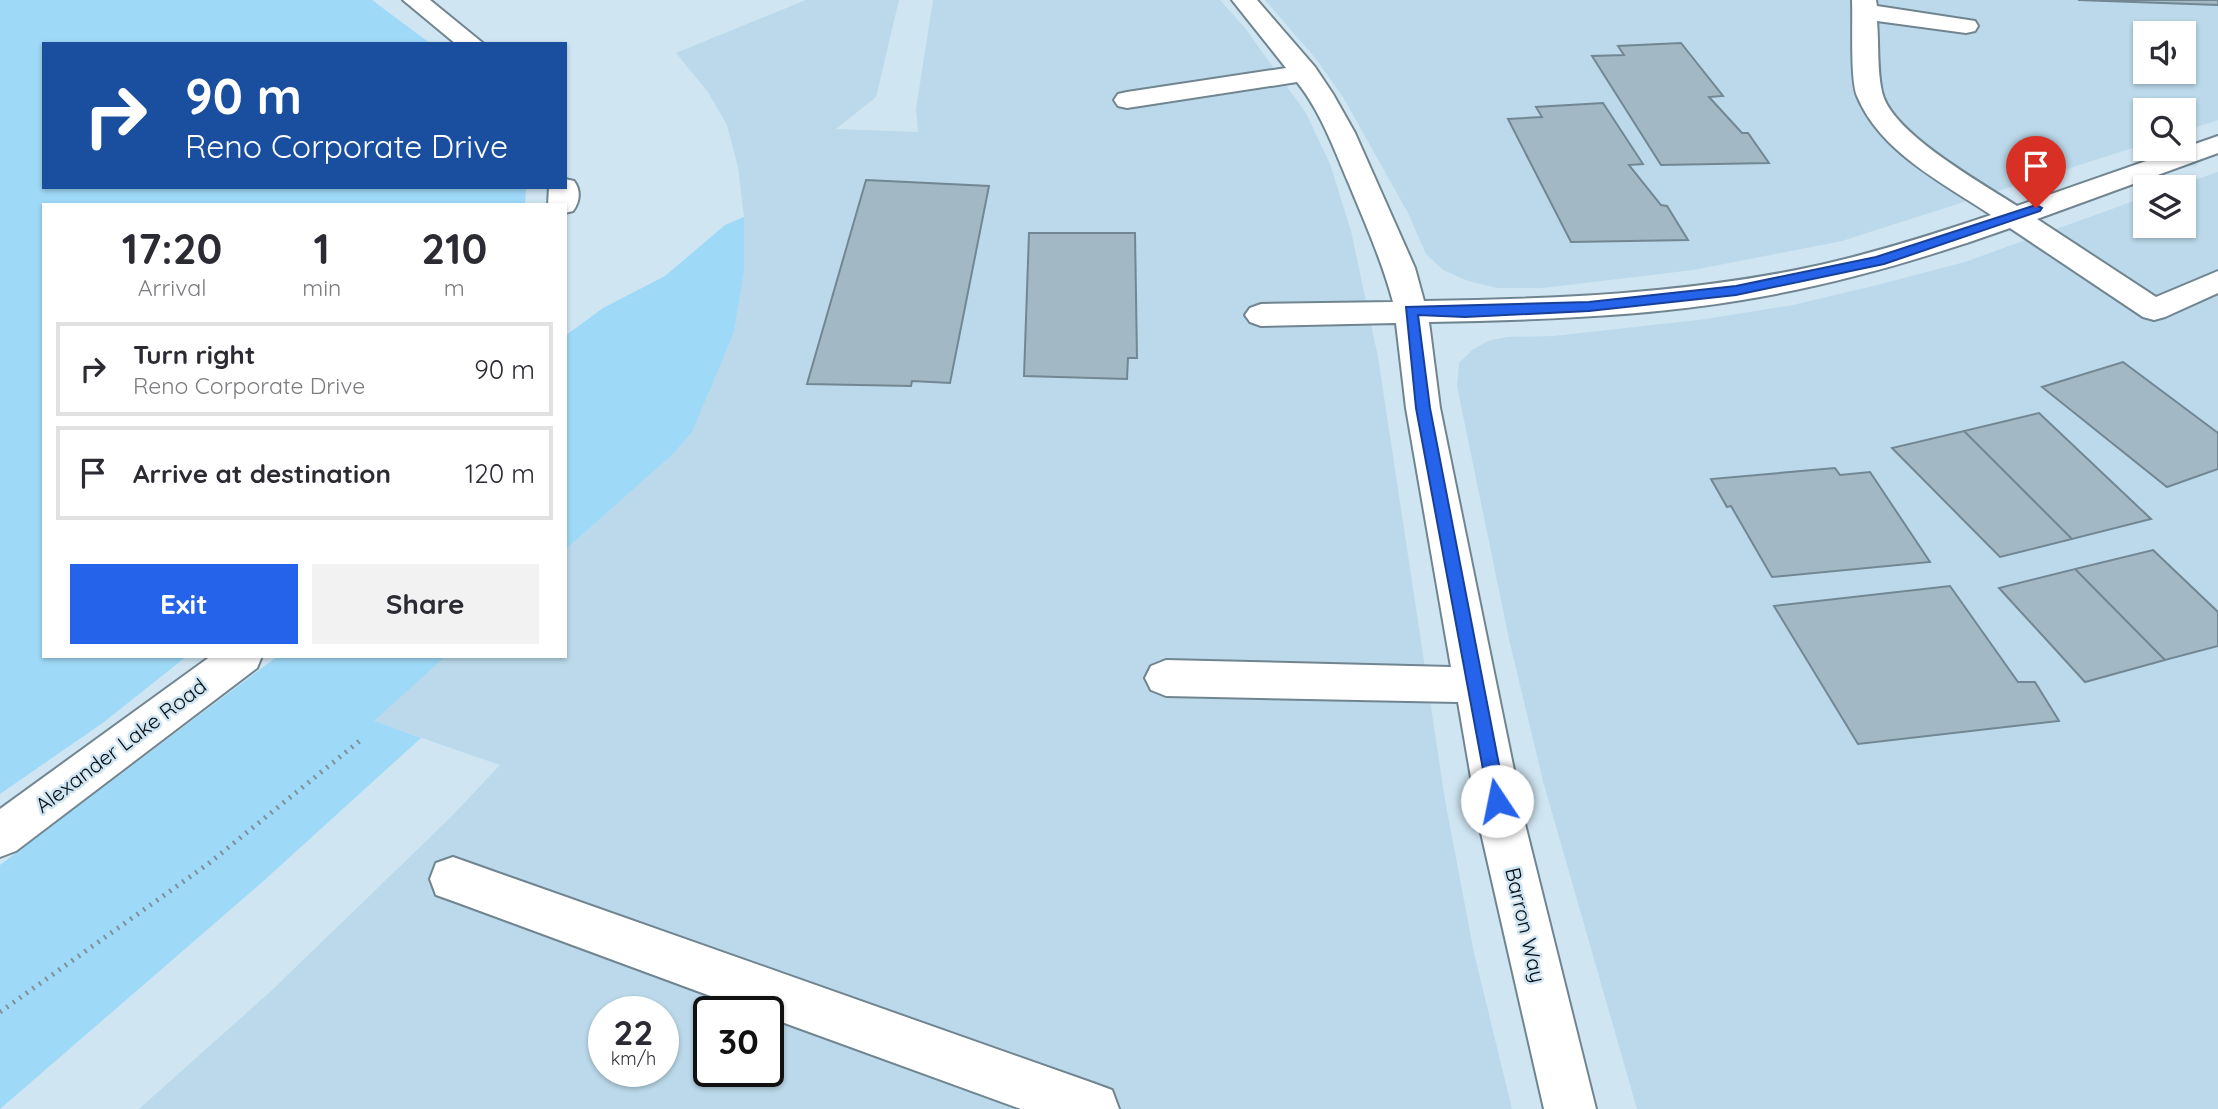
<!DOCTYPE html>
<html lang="en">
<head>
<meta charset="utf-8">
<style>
  :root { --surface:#fff; --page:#f2f2f3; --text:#2b2b33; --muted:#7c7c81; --line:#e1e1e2; --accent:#2563eb }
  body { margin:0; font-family:Quicksand,sans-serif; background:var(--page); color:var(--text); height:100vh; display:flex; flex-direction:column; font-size:26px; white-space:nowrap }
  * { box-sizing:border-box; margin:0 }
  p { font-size:23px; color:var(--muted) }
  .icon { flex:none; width:38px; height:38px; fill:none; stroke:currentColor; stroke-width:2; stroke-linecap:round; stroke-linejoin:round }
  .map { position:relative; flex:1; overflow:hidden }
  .side { position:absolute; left:42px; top:203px; width:525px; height:455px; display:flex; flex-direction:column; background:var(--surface); border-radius:0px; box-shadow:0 2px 5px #0004 }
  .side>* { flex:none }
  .top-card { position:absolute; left:42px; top:42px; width:525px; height:147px; border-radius:0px; box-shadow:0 2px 5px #0004; background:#1a4fa0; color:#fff; overflow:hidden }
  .controls { position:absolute; left:2133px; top:21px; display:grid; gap:14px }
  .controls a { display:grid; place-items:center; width:63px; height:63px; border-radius:0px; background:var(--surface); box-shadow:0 2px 5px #0004; font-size:35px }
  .speed { position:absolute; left:588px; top:996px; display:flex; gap:14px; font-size:35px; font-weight:700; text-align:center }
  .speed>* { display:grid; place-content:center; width:91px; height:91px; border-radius:50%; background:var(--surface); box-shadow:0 2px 5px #0004; line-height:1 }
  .speed small { font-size:18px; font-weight:400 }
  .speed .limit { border:4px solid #111; border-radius:10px; background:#fff; color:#111 }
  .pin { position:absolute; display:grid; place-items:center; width:60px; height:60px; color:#fff; margin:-72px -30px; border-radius:50% 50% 50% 0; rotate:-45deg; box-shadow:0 0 7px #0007 }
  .pin .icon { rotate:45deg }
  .me { position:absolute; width:77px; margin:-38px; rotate:349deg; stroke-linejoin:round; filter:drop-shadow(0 0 5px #0008) }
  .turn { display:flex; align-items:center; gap:24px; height:147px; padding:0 28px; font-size:32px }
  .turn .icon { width:91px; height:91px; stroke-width:2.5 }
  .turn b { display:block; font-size:49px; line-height:60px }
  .eta { display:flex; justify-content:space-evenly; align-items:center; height:119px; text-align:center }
  .eta b { font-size:42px; font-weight:700; line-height:49px }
  .primary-button { display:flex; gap:14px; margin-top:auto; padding:14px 28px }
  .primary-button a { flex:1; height:80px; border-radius:0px; background:var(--accent); color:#fff; font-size:28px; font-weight:700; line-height:80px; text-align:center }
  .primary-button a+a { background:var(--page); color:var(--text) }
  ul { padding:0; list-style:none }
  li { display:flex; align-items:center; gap:21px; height:94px; margin:0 14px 10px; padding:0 14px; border:4px solid var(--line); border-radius:0px }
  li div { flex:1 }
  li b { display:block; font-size:26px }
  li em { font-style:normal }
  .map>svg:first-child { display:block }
</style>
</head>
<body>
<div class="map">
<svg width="2218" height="1109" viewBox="0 0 2218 1109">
  <rect width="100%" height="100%" fill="#cfe5f2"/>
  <!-- built -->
  <path fill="#bbd9ea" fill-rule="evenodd" d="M806 0H899L876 97 836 129 918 132 916 109 933 0H1220L1245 28 1306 113 1330 164 1351 231 1378 357 1445 800 1474 953 1512 1109H139L270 992 451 817 500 765 373 721 446 656H565V550L672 455 744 270V217L738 167 727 125 708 92 676 53ZM604 1012H663V1071H604ZM709 1012H768V1071H709Z
    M1265 0H2218V120L2184 131V110H2146L2145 144 1842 241 1693 270 1543 288H1498L1468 281 1443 270 1426 254 1408 213 1343 97 1316 59ZM2146 33H2184V72H2146Z
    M2218 172V1109H1637L1543 781 1509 639 1457 386 1459 363 1472 350 1488 341 1507 337 1554 336 1706 319 1793 305 1877 285 1965 262 2145 197 2146 226H2184V187H2175Z"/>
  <!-- green -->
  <path fill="#9fd9f8" d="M0 0H372L431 44H44V187H526L525 205H44V656H187L104 722 0 794Z
    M744 217V270L734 332 692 432 672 455 565 550V336L603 308 665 276 725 225Z
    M278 656H446L374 721 421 738 259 885 0 1109V865Z"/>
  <!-- building -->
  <path fill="#a2b8c4" stroke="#728793" stroke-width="2" d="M2078 0H2218V5Z
    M1681 43 1723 96 1709 97 1742 133H1748L1769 163 1661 165 1592 56 1624 55 1618 46Z
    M1603 103 1643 164 1629 165 1661 205 1667 206 1688 240 1571 242 1508 119 1542 117 1536 107Z
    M866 180 989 186 950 383 912 381 911 386 807 384Z
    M1029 233H1135L1137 358H1128L1127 379 1024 376Z
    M2123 362 2218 433V469L2167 487 2042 387Z
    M2039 413 2151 519 2072 539 1964 431Z
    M1964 431 2072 539 2000 557 1892 448Z
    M1835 468 1840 475 1870 472 1930 562 1772 577 1731 506 1727 507 1711 479Z
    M2153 550 2218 612V646L2165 660 2075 569Z
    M2075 569 2165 660 2085 682 1999 588Z
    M1950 586 2018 682H2035L2059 721 1858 744 1774 606Z"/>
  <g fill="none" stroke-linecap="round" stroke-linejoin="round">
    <!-- minor casing -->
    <g stroke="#708590" stroke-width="4">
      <path id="minor" d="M403 0H430L484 44H456Z
        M1232 0H1257L1315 67 1333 94 1355 133 1415 268 1424 301C1554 299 1684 294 1811 267 1872 254 1932 235 1991 215 1943 183 1880 152 1857 96 1850 79 1853 22 1852 0H1876L1877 6 1975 21 1978 26 1975 31 1966 33 1877 21C1879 44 1877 70 1882 92 1891 133 1982 183 2017 206L2218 136V153L2037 219 2156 297 2218 271V293L2165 317 2154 320 2143 317 2010 228C1923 259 1834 285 1742 300 1639 317 1533 320 1429 322L1440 408 1525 824 1596 1109H1544L1479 824 1458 702 1166 696 1151 690 1145 678 1151 666 1166 660 1451 667 1406 408 1396 323 1261 326 1250 322 1245 315 1250 308 1261 304 1393 302C1382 261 1365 223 1349 184 1334 149 1321 112 1297 82L1127 108 1118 106 1114 100 1118 94 1127 92 1286 68Z
        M565 179 574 181C581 190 580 202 573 211L565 213V205H548L549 187H565Z
        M211 656H262L257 668 16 851 0 857V809Z
        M453 857 1093 1083 1112 1090 1119 1109H1021L768 1017V1012H754L453 901 436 895 430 879 436 863Z"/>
    </g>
    <!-- path -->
    <path stroke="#81919b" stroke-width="5" stroke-dasharray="2 6" stroke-linecap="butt" d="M0 1012 208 864 362 739"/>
    <!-- minor -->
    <use href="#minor" fill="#fff" fill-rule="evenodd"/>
  </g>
  <!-- route -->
  <path fill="#2563eb" stroke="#184099" stroke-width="2" d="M2036 205 2042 208 2040 211 1884 264 1736 295 1589 311 1465 317 1418 315 1430 408 1506 801 1504 807 1497 810 1490 807 1416 408 1406 307 1589 302 1736 286 1876 257Z"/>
  <g text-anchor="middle" stroke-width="5" stroke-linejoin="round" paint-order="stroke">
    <!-- street labels -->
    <g font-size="21" fill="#060d12" stroke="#cfe5f2">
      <text transform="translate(121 746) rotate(-37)" y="7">Alexander Lake Road</text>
      <text transform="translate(1525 925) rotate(77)" y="7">Barron Way</text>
    </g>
  </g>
</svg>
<div class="controls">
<a><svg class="icon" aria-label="sound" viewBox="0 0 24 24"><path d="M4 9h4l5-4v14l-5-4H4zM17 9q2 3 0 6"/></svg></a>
<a><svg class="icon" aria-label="search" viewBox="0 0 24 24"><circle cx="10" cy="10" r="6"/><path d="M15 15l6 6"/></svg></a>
<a><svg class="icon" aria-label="layers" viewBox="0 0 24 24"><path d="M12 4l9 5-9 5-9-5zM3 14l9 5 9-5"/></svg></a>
</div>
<div class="speed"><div>22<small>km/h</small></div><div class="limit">30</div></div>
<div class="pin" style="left:2036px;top:208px;background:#d93025"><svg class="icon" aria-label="arrive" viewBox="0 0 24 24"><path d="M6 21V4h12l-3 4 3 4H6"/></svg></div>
<svg class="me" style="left:1497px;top:801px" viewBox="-20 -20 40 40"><circle r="19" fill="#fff"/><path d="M0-13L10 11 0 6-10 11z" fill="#2563eb"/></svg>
<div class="top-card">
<div class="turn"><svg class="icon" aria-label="right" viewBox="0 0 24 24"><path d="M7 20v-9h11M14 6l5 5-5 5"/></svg><div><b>90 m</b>Reno Corporate Drive</div></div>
</div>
<section class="side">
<div class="eta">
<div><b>17:20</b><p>Arrival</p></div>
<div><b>1</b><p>min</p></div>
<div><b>210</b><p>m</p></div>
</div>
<ul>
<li><svg class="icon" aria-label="right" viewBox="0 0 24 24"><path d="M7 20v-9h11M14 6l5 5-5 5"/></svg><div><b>Turn right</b><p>Reno Corporate Drive</p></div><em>90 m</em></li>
<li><svg class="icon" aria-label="arrive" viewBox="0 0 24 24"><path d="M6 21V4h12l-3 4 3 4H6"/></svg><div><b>Arrive at destination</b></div><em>120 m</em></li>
</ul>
<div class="primary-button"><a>Exit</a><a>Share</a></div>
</section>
</div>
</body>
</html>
